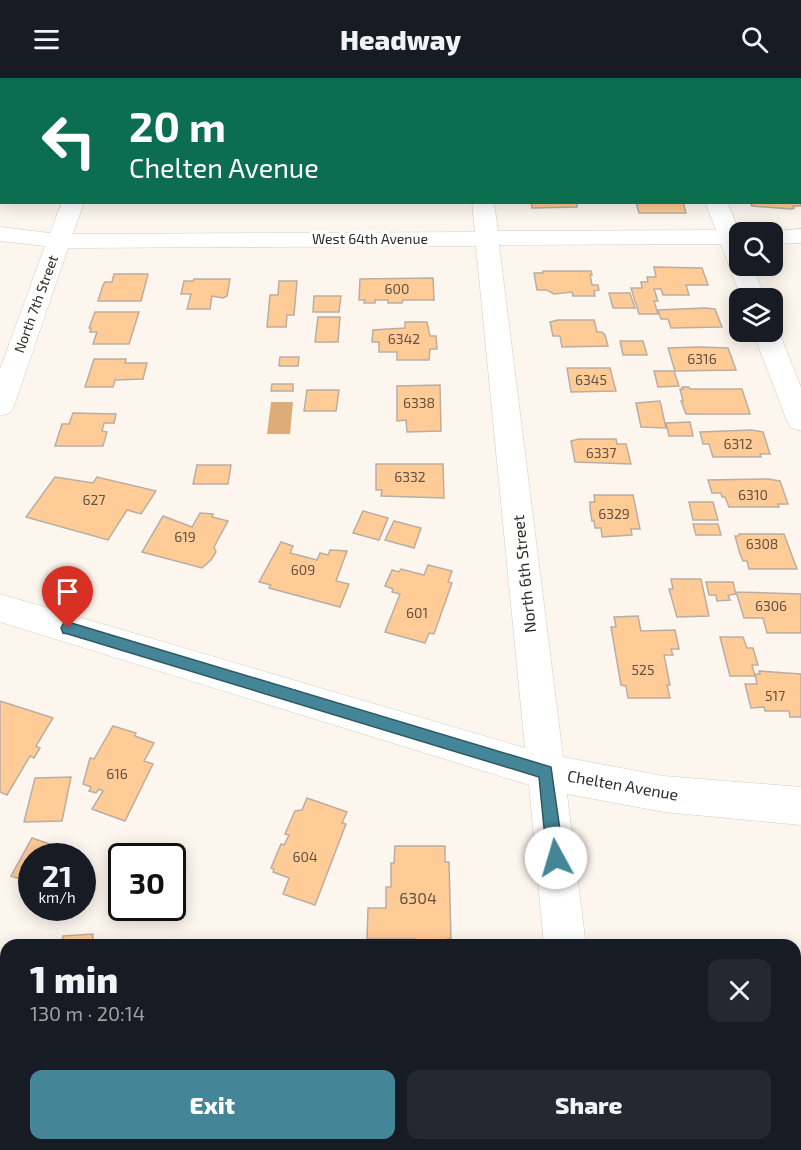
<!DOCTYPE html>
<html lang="en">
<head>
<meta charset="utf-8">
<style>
  :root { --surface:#171b24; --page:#242831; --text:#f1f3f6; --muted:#9ea1a6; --accent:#448698 }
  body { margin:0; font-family:"Exo 2",sans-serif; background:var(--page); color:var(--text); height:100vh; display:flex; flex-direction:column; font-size:22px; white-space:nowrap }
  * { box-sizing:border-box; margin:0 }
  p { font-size:20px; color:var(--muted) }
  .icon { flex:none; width:33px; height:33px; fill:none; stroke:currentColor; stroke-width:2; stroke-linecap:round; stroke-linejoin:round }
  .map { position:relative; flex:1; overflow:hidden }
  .panel { position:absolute; left:0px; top:861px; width:801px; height:212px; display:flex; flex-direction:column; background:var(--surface); border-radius:18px 18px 0 0; box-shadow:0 3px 15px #0003 }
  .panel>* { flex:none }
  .guide { position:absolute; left:0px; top:0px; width:801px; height:126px; box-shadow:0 3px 15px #0003; background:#0b6e4f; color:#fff; overflow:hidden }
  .controls { position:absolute; left:729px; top:144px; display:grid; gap:12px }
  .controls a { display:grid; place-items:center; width:54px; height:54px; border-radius:12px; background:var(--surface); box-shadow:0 3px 15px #0003; font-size:30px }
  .speed { position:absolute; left:18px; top:765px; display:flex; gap:12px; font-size:30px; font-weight:700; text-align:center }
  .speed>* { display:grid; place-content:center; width:78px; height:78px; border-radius:50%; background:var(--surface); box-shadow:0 3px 15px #0003; line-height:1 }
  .speed small { font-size:15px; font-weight:400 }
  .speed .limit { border:3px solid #111; border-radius:9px; background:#fff; color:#111 }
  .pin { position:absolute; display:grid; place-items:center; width:51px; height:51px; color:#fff; margin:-62px -26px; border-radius:50% 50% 50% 0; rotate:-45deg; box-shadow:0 0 6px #0007 }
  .pin .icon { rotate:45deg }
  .me { position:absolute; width:66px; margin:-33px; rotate:354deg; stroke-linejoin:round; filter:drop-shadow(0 0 4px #0008) }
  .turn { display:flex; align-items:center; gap:21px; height:126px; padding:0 30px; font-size:27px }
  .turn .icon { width:78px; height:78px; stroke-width:2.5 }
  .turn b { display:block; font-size:42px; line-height:51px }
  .round { display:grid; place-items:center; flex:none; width:63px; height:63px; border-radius:12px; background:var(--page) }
  .head { display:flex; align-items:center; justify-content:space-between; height:102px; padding:0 30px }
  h1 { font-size:36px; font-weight:800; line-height:45px }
  .cta { display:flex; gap:12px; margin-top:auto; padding:12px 30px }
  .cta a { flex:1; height:69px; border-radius:12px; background:var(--accent); color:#fff; font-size:24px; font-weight:800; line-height:69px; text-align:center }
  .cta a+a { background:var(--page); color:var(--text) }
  header { display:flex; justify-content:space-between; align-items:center; height:78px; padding:0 30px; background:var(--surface); font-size:27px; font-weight:800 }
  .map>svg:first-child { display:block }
</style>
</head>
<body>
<header><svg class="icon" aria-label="menu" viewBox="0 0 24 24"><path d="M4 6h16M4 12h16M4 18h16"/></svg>Headway<svg class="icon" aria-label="search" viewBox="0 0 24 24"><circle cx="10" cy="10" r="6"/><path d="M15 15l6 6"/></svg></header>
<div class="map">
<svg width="801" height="1072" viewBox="0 0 801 1072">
  <rect width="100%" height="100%" fill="#fdf6ef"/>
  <!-- water -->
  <path fill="#deac78" d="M271 324H293L290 356H267Z"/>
  <!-- building -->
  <path fill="#ffcb96" stroke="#baaea2" stroke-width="1.5" d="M800 122 801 128H793L794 130 791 131 752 128 750 124H800Z
    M531 124H577V129L532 130Z
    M636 124H683L686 135H639Z
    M654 189 702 190 708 207H686L689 217H663L661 211H654L658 223H654L658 236H639L631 210H642L641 204H648L647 199H656Z
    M543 193H591L592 197H590L592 207H598L599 212 594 213 595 218H573L572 214 554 216 547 212H537L534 195H543Z
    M114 196H148L141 223H98L103 207 105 204H112Z
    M433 200 434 222H403L402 225H388V222H375V225H364L365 222H359L360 201Z
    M194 201H230L227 218 223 220 212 218 210 231H187L191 216H181L184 203H193Z
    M279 203H297L294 237H287L286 249H267L270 217H278Z
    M609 215H630L635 230H613Z
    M314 218H341L339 234H313Z
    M705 230 715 231 722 249 671 250 668 241H661L658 232Z
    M95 234H139L129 266H93L97 254H90L91 250H89Z
    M318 239H340L338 264H315Z
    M558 242H594L597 254H602L605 257 608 268 562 269 560 258H553L550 244Z
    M405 244H427L430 258H436L437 271H430L429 282H397V274H379V264H372L373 252 405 250Z
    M620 263H643L647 277H623Z
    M699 269 728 270 736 292 675 293 668 270Z
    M280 279H299L298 288H279Z
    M94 281H126L125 285H147L143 301 115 302 113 309H85Z
    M567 290H610L616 313 571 314Z
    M654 293H674L679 308 658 309Z
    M272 306H293V313H271Z
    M440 307 441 353 407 354 406 342 397 343V308Z
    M682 309H689L690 311H742L750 336H686L681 323H683L680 311H683Z
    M307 312H339L336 333H304Z
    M660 323 666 350 641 349 636 325Z
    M73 335 116 336 114 345H104L102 353 107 354 103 368H55L62 346H69Z
    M690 344 693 358H669L666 345Z
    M751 352 763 354 770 376H760L761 379H713L709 366H703L700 354Z
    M579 361H616L617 366H626L631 386 575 384 571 363Z
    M376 386H443L444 420 381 418 382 412H376Z
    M197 387H231L228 406H193Z
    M55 399 93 405 97 399 156 413 141 436 127 432 108 462 26 439Z
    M768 401 780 403 788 426H778L779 429H729L725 419H722L721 415H712L708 402Z
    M594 417H633L640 451H631L632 457 602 459 601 450H595L594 443H592L590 430V424H595Z
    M689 424H713L718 442H693Z
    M363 433 388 440 379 462 353 455Z
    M200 435 213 436 212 439 228 443 214 469 216 474 211 482 202 490 142 474 163 438 192 449Z
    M394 443 421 450 414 470 385 462Z
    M693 446H718L721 457H696Z
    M739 456H784L797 491H749L747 483H743L740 476 735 458H739Z
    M281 464 293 468 290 475 317 482 320 475 328 477 330 472 347 473 336 503 349 506 340 529 269 510 271 507 259 504Z
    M428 487 452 493 448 504 452 505 434 556 429 555 425 565 385 554 400 516 392 514 393 511 385 508 392 492 399 494 401 491 424 497Z
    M671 501H701L709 538 677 539 669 511H673Z
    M706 504H733L736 516 728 517 730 522 717 523 716 517H709Z
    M736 514 801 516V555H767L763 540H744Z
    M638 538 641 553 675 552 679 571H671L673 577H664L670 607H667L670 620H628L626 608 621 607 611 549H616L614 539Z
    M720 559H743L747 570H753L758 587H752L755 598H730Z
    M759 593 801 596V639H790L789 633H765L764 629 751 630 745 606H757L755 596H760Z
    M0 623 53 640 36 668 40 670 34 680 30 678 7 717 0 714Z
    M113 648 136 655 135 658 154 665 144 683 153 686 125 743 92 731 103 713 99 711 96 715 89 713 91 709 83 706 90 680 94 681Z
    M71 699 62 743 24 744 35 700Z
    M307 720 347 734 342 745 346 746 315 827 283 816 289 800 273 794 274 791 271 790 281 766 284 767 289 757 285 756 295 733 302 732Z
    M32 760 67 772 63 778H32V805L11 798Z
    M395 768H445V784H449L451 861H447V867H414L415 861H367L368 830H386V809H391V785H394Z
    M93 856 92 867H62L63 858Z
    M795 1018 801 1043V1072H745L744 1066H795Z
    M119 1066H155L154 1072H118Z
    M228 1066H310V1072H227Z
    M372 1066H464V1072H372Z"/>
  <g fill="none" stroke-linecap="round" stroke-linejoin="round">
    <!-- minor casing -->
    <g stroke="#d6cabe" stroke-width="1">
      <path id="minor" d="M112 0H130L111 2Z
        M459 0H477V2H459Z
        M659 0H677L678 2H659Z
        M62 124H84L73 156 475 154 472 124H494L498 153 716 152 705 124H727L739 152 748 154H740V188H753L765 220H741L721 166 499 167 563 679 664 698 801 709V747L664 734 567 716 586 867H544L529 707 0 544V516L525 670 476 168 68 170 14 328 10 335 0 338V291L45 168 0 163V149L50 155Z
        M801 151V165L772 166V154H764Z
        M772 247 779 254 801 309V353L791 350 787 343 753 254H772Z
        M564 1066H611L612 1072H564Z"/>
    </g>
    <!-- minor -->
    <use href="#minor" fill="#fff" fill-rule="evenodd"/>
  </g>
  <!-- route -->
  <path fill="#448698" stroke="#2c5763" stroke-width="1.5" d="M68 544 551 689 564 780 561 786 556 789 550 786 547 780 539 699 68 556 63 555 61 550 63 546Z"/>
  <g text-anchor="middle" stroke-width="6" stroke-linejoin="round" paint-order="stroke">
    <!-- far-street labels -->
    <g font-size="14" fill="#2f2a26" stroke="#fff">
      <text x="370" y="166">West 64th Avenue</text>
      <text transform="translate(36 226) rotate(-70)" y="5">North 7th Street</text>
    </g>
    <!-- number labels -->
    <g font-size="14" fill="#635242">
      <text x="397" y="216">600</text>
      <text x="404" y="266">6342</text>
      <text x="702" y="286">6316</text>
      <text x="591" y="307">6345</text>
      <text x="419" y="330">6338</text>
      <text x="738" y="371">6312</text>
      <text x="601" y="380">6337</text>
      <text x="410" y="404">6332</text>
      <text x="753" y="422">6310</text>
      <text x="94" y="427">627</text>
      <text x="614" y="441">6329</text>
      <text x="185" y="464">619</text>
      <text x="762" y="471">6308</text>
      <text x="303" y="497">609</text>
      <text x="771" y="533">6306</text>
      <text x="417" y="540">601</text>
      <text x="643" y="597">525</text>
      <text x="775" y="623">517</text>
      <text x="117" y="701">616</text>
      <text x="305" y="784">604</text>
    </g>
    <!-- street labels -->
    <g font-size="16" fill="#2f2a26" stroke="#fff">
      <text transform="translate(524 496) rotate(-96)" y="6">North 6th Street</text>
      <text transform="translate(623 707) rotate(10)" y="6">Chelten Avenue</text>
    </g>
    <!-- near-number labels -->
    <g font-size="16" fill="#635242">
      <text x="418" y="826">6304</text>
    </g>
  </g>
</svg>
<div class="controls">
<a><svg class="icon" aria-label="search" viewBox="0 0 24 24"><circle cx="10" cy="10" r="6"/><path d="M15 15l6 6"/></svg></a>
<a><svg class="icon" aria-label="layers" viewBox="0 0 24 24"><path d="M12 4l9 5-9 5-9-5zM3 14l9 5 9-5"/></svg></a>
</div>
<div class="speed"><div>21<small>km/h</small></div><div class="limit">30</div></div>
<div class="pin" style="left:68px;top:550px;background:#d93025"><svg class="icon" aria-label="arrive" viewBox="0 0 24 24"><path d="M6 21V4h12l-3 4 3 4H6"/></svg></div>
<svg class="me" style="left:556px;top:780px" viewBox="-20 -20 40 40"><circle r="19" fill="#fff"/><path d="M0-13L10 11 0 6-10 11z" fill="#448698"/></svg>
<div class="guide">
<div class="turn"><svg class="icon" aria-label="left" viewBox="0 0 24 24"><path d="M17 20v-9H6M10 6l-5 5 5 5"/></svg><div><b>20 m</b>Chelten Avenue</div></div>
</div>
<section class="panel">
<div class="head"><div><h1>1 min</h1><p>130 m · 20:14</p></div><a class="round"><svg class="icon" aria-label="close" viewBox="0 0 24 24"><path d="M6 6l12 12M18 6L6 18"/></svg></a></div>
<div class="cta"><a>Exit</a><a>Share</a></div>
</section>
</div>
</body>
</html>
